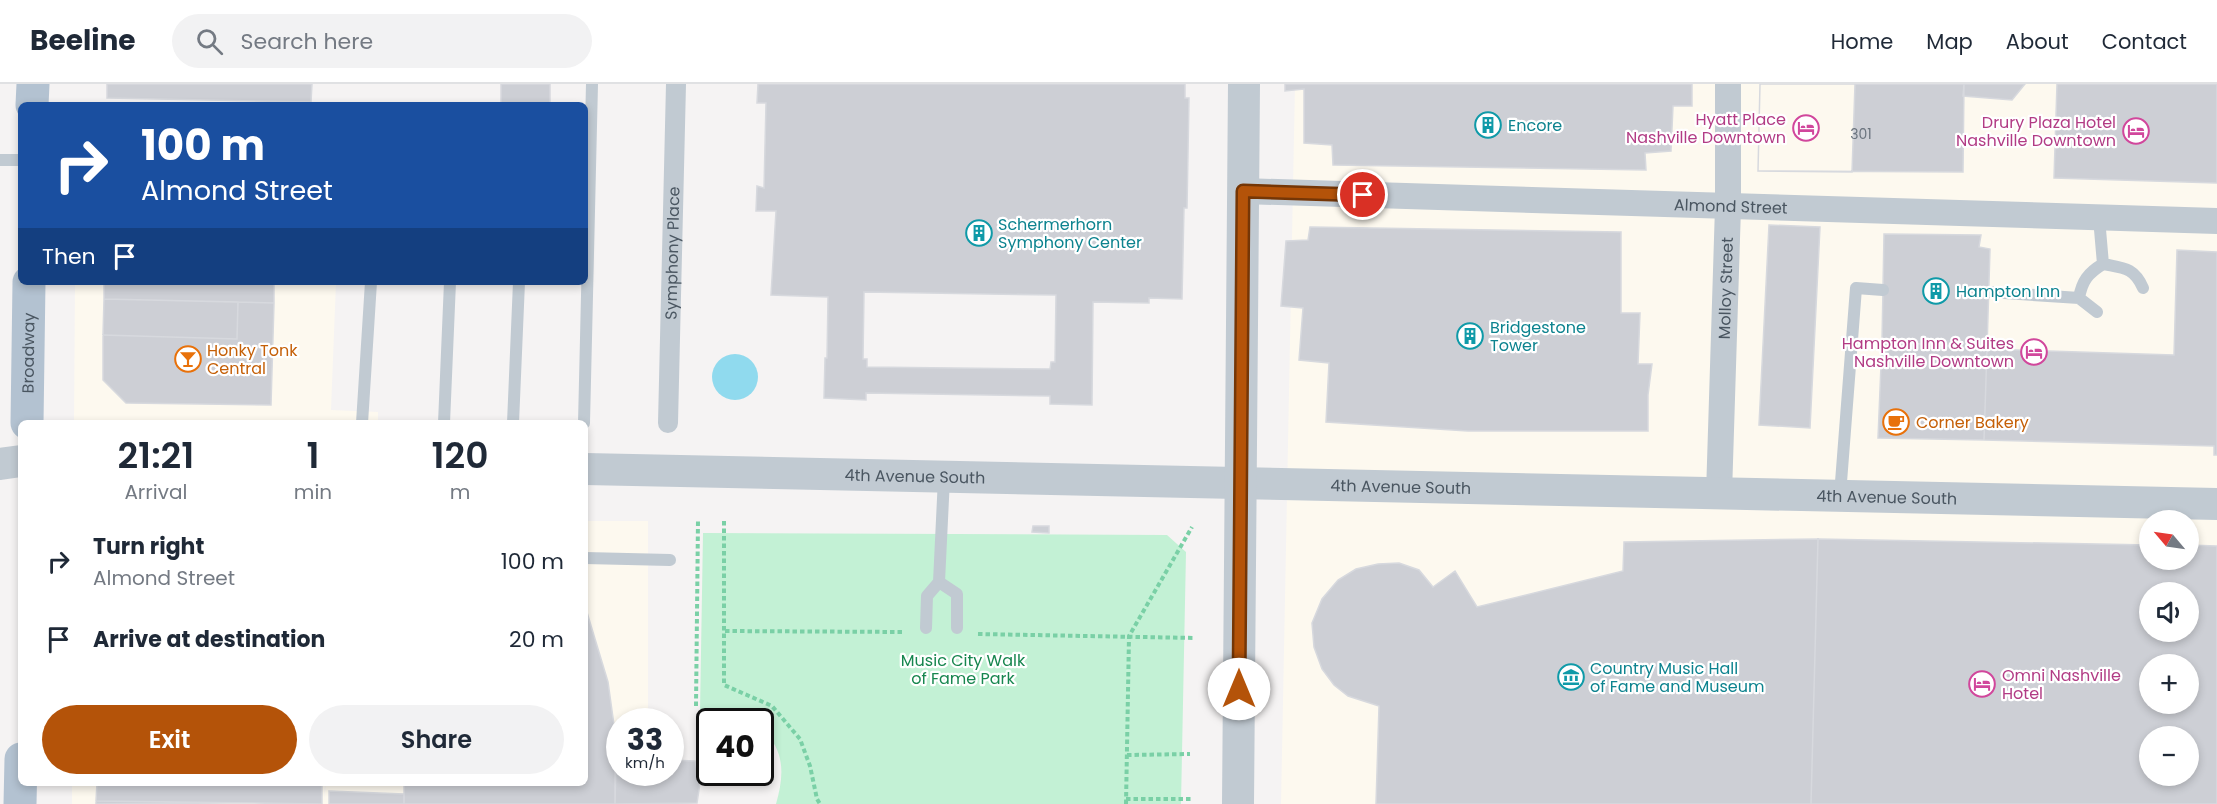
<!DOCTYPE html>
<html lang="en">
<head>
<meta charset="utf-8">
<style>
  :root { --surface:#fff; --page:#f2f2f3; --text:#1f2937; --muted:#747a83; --line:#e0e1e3; --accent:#b45309 }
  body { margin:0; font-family:Poppins,sans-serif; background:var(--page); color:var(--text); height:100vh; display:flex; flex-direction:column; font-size:22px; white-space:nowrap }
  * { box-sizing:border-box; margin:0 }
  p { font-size:20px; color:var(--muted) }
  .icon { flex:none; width:33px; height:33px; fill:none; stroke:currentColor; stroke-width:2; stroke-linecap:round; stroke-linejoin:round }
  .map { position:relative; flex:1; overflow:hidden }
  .drawer { position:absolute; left:18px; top:336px; width:570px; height:366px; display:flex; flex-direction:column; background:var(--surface); border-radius:9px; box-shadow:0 3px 9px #0003 }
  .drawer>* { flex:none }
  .top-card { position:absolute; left:18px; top:18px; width:570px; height:183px; border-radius:9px; box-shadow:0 3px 9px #0003; background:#1a4fa0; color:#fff; overflow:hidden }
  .needle { width:39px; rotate:299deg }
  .buttons { position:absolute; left:2139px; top:426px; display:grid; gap:12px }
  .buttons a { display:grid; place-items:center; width:60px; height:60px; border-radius:50%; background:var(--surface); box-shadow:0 3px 9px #0003; font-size:30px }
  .speed { position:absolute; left:606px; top:624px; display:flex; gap:12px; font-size:30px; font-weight:700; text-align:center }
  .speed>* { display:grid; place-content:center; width:78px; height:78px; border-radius:50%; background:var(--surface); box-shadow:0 3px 9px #0003; line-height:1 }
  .speed small { font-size:15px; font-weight:400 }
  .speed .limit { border:3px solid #111; border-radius:9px; background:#fff; color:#111 }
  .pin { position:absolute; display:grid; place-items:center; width:51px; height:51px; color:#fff; margin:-26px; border:3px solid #fff; border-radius:50%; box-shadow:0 2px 6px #0007 }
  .me { position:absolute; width:66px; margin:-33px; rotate:0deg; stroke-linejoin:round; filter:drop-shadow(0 0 4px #0008) }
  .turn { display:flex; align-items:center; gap:21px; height:126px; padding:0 24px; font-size:27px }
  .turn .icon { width:78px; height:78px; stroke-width:2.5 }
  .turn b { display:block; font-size:42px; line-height:51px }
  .then { display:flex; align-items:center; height:57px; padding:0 24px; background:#0003; gap:12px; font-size:22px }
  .eta { display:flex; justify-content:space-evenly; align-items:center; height:102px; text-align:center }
  .eta b { font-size:36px; font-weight:600; line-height:42px }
  .action { display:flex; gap:12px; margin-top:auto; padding:12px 24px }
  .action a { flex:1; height:69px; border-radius:36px; background:var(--accent); color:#fff; font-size:24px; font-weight:600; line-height:69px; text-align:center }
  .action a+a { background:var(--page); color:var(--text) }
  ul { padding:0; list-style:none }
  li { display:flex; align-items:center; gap:18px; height:78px; padding:0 24px }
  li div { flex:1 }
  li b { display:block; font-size:22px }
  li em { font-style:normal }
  header { display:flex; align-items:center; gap:36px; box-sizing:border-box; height:84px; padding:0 30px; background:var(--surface); border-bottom:2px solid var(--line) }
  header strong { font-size:28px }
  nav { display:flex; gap:33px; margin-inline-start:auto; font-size:21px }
  .search { width:420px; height:54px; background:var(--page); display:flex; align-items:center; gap:15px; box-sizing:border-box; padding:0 21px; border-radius:33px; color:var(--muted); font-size:22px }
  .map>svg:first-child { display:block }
</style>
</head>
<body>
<header>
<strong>Beeline</strong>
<div class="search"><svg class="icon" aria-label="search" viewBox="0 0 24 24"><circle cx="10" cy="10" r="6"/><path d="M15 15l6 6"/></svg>Search here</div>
<nav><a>Home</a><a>Map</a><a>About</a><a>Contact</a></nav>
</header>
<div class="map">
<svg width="2217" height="720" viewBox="0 0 2217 720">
  <rect width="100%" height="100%" fill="#f5f3f3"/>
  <!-- commercial -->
  <path fill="#fdf9ef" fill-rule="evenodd" d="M1295 0H2217V720H1281ZM2150 436H2188V476H2150ZM2150 508H2188V548H2150ZM2150 580H2188V620H2150ZM2150 652H2188V692H2150Z
    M75 198H336L331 326 378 328V339H74Z
    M585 437H648V637L620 638V688L647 689V720H72V699H325L324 717 326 699H585Z"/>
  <!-- green -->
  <path fill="#c3f1d5" d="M703 449 1167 451 1186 468 1181 720H776C784 692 786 666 761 645L760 638 748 637 725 629 700 628Z"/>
  <!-- water -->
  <path fill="#90daee" d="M712 293a23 23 0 1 1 46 0a23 23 0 1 1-46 0Z"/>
  <!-- building -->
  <path fill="#cdcfd5" stroke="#d7d9de" stroke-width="1.5" fill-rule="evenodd" d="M107 0H312L311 18 107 14Z
    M501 0H550V21H501Z
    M758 0H1185V14H1189L1187 124H1184L1182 215 1149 214V219L1093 218 1092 321 1050 320V312L866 309V316L824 314 825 274H827L828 213 771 211 776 127H756L757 102 764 104 766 19H757ZM864 208 1056 211 1055 278H1051L1050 285 867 283V275H863Z
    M1285 0H1692V22H1673L1671 67 1645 69 1646 86 1333 81 1332 61 1304 59V5L1285 7Z
    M1760 0H1855L1852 88 1758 87Z
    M1760 0H1964L1963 88 1758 87Z
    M1964 0H2025L2012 16 1963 12Z
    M2057 0H2217V99L2054 94Z
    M1769 141 1820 143 1810 344 1759 341Z
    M1310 143 1621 148V229H1640L1638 280H1652L1648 311V347H1468L1326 338 1329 279 1299 276 1303 224 1281 222 1286 157 1308 156Z
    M1884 150 1981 151 1979 163 1990 165 1987 265 1882 257Z
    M2177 166 2217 168V371H2214V362L1984 356 1987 265 2174 271Z
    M104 198H274V219L104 215Z
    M104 215 238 218 237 255 103 251Z
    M238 218 274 219 271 321 126 319 103 296V251L237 255Z
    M1882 257 1987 265 1984 356 1878 354Z
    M1033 442H1049V449L1032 448Z
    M1818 455 1811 720H1376L1379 622 1348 612 1334 601 1322 585 1314 563 1312 539 1322 515 1338 496 1356 485 1378 480 1399 479 1419 486 1433 503 1455 487 1477 523 1623 487 1624 458Z
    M1818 455 2150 461V476H2188V461L2217 462V720H1811ZM2150 508H2188V548H2150ZM2150 580H2188V620H2150ZM2150 652H2188V692H2150Z
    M585 503 586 525 608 598 615 648V720H404V699H585Z
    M616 676H620V688H670V676L695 677 700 699 697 719 615 720Z
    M97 699H322V720L96 717Z
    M329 707 404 710V720H329Z
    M96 717 227 719 96 720Z"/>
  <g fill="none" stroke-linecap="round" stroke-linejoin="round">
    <!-- path -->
    <path stroke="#7ad0a6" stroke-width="4" stroke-dasharray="4.5 3" stroke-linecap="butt" d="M724 437V601L772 622 800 655 810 682 817 715 820 720
      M725 547 904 548
      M978 550 1195 554
      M696 622 698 436
      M1127 671 1190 670
      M1126 715H1191
      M1126 720 1129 552 1192 443"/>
    <!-- service -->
    <path stroke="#c1cad2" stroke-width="12" d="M0 76H21
      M2099 134 2103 180
      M1989 208 2079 214 2097 228
      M2079 214C2082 197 2088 189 2103 180 2123 184 2134 183 2143 204
      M362 339 371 198
      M444 339 450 198
      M513 339 519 198
      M584 339 592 0
      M1840 411 1856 204 1883 206
      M585 474 670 476
      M939 498 957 510V544
      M926 544 927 512 939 498 944 394"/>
    <!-- pedestrian -->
    <path stroke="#c1cad2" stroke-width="20" id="s1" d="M668 339 676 0"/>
    <!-- minor -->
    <g stroke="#c1cad2" stroke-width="26">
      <path id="s2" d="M1243 107 2217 137"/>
      <path id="s3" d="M1719 410 1728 123V0"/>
    </g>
    <!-- tertiary -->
    <g stroke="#c1cad2" stroke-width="32">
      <path d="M0 380 21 377"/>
      <path id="s4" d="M585 385 2217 420"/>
      <path d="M1238 720 1244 0"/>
    </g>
    <!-- primary -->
    <g stroke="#b3c2d1" stroke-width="33">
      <path d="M32 21 33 0"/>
      <path id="s5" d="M27 339 29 198"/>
      <path d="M20 720 21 675"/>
    </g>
  </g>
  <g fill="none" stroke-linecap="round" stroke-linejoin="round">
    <!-- route casing -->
    <g stroke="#753606" stroke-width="15">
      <path id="route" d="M1239 605 1243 107 1363 111"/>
    </g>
    <!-- route -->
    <use href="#route" stroke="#b45309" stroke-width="10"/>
  </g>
  <!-- icons -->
  <defs>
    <g id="building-ring" transform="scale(1.35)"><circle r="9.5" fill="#fff" stroke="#0f9aa8" stroke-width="1.5"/><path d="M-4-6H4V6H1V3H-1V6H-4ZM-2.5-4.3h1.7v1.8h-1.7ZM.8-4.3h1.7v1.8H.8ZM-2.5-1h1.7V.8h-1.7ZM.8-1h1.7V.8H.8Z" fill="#0f9aa8"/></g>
    <g id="hotel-ring" transform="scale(1.35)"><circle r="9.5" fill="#fff" stroke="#d1479c" stroke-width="1.5"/><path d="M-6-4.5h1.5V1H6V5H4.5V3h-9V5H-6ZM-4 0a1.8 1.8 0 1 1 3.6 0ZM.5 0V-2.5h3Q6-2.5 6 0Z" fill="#d1479c"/></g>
    <g id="bar-ring" transform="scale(1.35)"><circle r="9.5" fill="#fff" stroke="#e8710a" stroke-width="1.5"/><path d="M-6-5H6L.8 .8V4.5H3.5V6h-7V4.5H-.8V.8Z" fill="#e8710a"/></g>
    <g id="cafe-ring" transform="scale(1.35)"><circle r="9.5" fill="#fff" stroke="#e8710a" stroke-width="1.5"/><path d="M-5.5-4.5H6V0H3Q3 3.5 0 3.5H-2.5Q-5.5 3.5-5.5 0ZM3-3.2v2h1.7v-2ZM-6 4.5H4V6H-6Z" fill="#e8710a"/></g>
    <g id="museum-ring" transform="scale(1.35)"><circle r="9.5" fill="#fff" stroke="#0f9aa8" stroke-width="1.5"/><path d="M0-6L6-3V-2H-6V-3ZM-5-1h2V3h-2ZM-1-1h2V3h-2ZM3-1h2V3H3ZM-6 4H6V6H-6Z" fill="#0f9aa8"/></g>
  </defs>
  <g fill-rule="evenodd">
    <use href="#building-ring" x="1488" y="41"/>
    <use href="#hotel-ring" x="1806" y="44"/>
    <use href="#hotel-ring" x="2136" y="47"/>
    <use href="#building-ring" x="979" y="149"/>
    <use href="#building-ring" x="1936" y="207"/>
    <use href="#building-ring" x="1470" y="252"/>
    <use href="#hotel-ring" x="2034" y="268"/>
    <use href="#bar-ring" x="188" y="275"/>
    <use href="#cafe-ring" x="1896" y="338"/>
    <use href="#museum-ring" x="1571" y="593"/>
    <use href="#hotel-ring" x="1982" y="600"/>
  </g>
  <g text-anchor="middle" stroke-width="4.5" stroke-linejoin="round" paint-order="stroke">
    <!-- number labels -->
    <g font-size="14" fill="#6b747e">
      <text x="1861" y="55">301</text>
    </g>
    <!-- hotel labels -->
    <g font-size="16" fill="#b23c85" stroke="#fff" text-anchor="end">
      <text x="1786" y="41">Hyatt Place<tspan x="1786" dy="18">Nashville Downtown</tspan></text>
      <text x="2116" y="44">Drury Plaza Hotel<tspan x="2116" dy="18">Nashville Downtown</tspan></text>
      <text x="2014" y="265">Hampton Inn &amp; Suites<tspan x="2014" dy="18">Nashville Downtown</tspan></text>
      <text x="2002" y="597" text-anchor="start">Omni Nashville<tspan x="2002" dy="18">Hotel</tspan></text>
    </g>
    <!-- culture labels -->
    <g font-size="16" fill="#0d838f" stroke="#fff" text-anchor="start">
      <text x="1508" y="47">Encore</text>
      <text x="998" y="146">Schermerhorn<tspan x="998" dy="18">Symphony Center</tspan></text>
      <text x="1956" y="213">Hampton Inn</text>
      <text x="1490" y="249">Bridgestone<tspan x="1490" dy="18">Tower</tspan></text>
      <text x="1590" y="590">Country Music Hall<tspan x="1590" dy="18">of Fame and Museum</tspan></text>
    </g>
    <!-- street labels -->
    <g font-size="16" fill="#4a5661" stroke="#fff">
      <text dy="6" stroke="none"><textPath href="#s2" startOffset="488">Almond Street</textPath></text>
      <text dy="6" stroke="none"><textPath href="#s1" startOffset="170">Symphony Place</textPath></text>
      <text dy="6" stroke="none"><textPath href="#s3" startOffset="206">Molloy Street</textPath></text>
      <text dy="6" stroke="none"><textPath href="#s5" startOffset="70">Broadway</textPath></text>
      <text dy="6" stroke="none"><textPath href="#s4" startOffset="330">4th Avenue South</textPath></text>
      <text dy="6" stroke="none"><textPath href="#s4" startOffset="816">4th Avenue South</textPath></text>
      <text dy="6" stroke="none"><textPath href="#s4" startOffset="1302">4th Avenue South</textPath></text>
    </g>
    <!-- food labels -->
    <g font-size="16" fill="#c56008" stroke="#fff" text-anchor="start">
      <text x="207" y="272">Honky Tonk<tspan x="207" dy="18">Central</tspan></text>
      <text x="1916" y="344">Corner Bakery</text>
    </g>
    <!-- park labels -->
    <g font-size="16" fill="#17864f" stroke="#fff">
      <text x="963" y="582">Music City Walk<tspan x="963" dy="18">of Fame Park</tspan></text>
    </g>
  </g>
</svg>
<div class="buttons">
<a><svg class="needle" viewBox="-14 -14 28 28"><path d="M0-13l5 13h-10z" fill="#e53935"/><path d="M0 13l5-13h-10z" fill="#747a83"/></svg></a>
<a><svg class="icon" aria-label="sound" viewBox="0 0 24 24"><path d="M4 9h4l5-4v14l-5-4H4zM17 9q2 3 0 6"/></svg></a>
<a>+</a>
<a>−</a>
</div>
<div class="speed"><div>33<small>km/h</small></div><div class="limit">40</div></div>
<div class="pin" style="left:1363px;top:111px;background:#d93025"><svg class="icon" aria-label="arrive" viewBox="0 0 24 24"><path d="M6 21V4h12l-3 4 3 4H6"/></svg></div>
<svg class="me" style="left:1239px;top:605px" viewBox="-20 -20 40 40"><circle r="19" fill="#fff"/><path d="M0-13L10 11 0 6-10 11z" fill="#b45309"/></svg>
<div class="top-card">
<div class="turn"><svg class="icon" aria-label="right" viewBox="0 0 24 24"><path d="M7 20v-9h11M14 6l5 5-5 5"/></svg><div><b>100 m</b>Almond Street</div></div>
<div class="then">Then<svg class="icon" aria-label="arrive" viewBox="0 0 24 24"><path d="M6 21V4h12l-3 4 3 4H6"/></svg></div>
</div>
<section class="drawer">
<div class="eta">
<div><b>21:21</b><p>Arrival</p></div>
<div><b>1</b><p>min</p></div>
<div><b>120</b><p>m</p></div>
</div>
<ul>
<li><svg class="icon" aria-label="right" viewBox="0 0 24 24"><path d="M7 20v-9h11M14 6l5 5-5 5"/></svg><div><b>Turn right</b><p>Almond Street</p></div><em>100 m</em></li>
<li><svg class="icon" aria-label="arrive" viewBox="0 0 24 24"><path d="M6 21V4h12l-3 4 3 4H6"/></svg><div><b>Arrive at destination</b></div><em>20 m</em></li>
</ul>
<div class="action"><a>Exit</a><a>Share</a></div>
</section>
</div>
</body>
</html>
